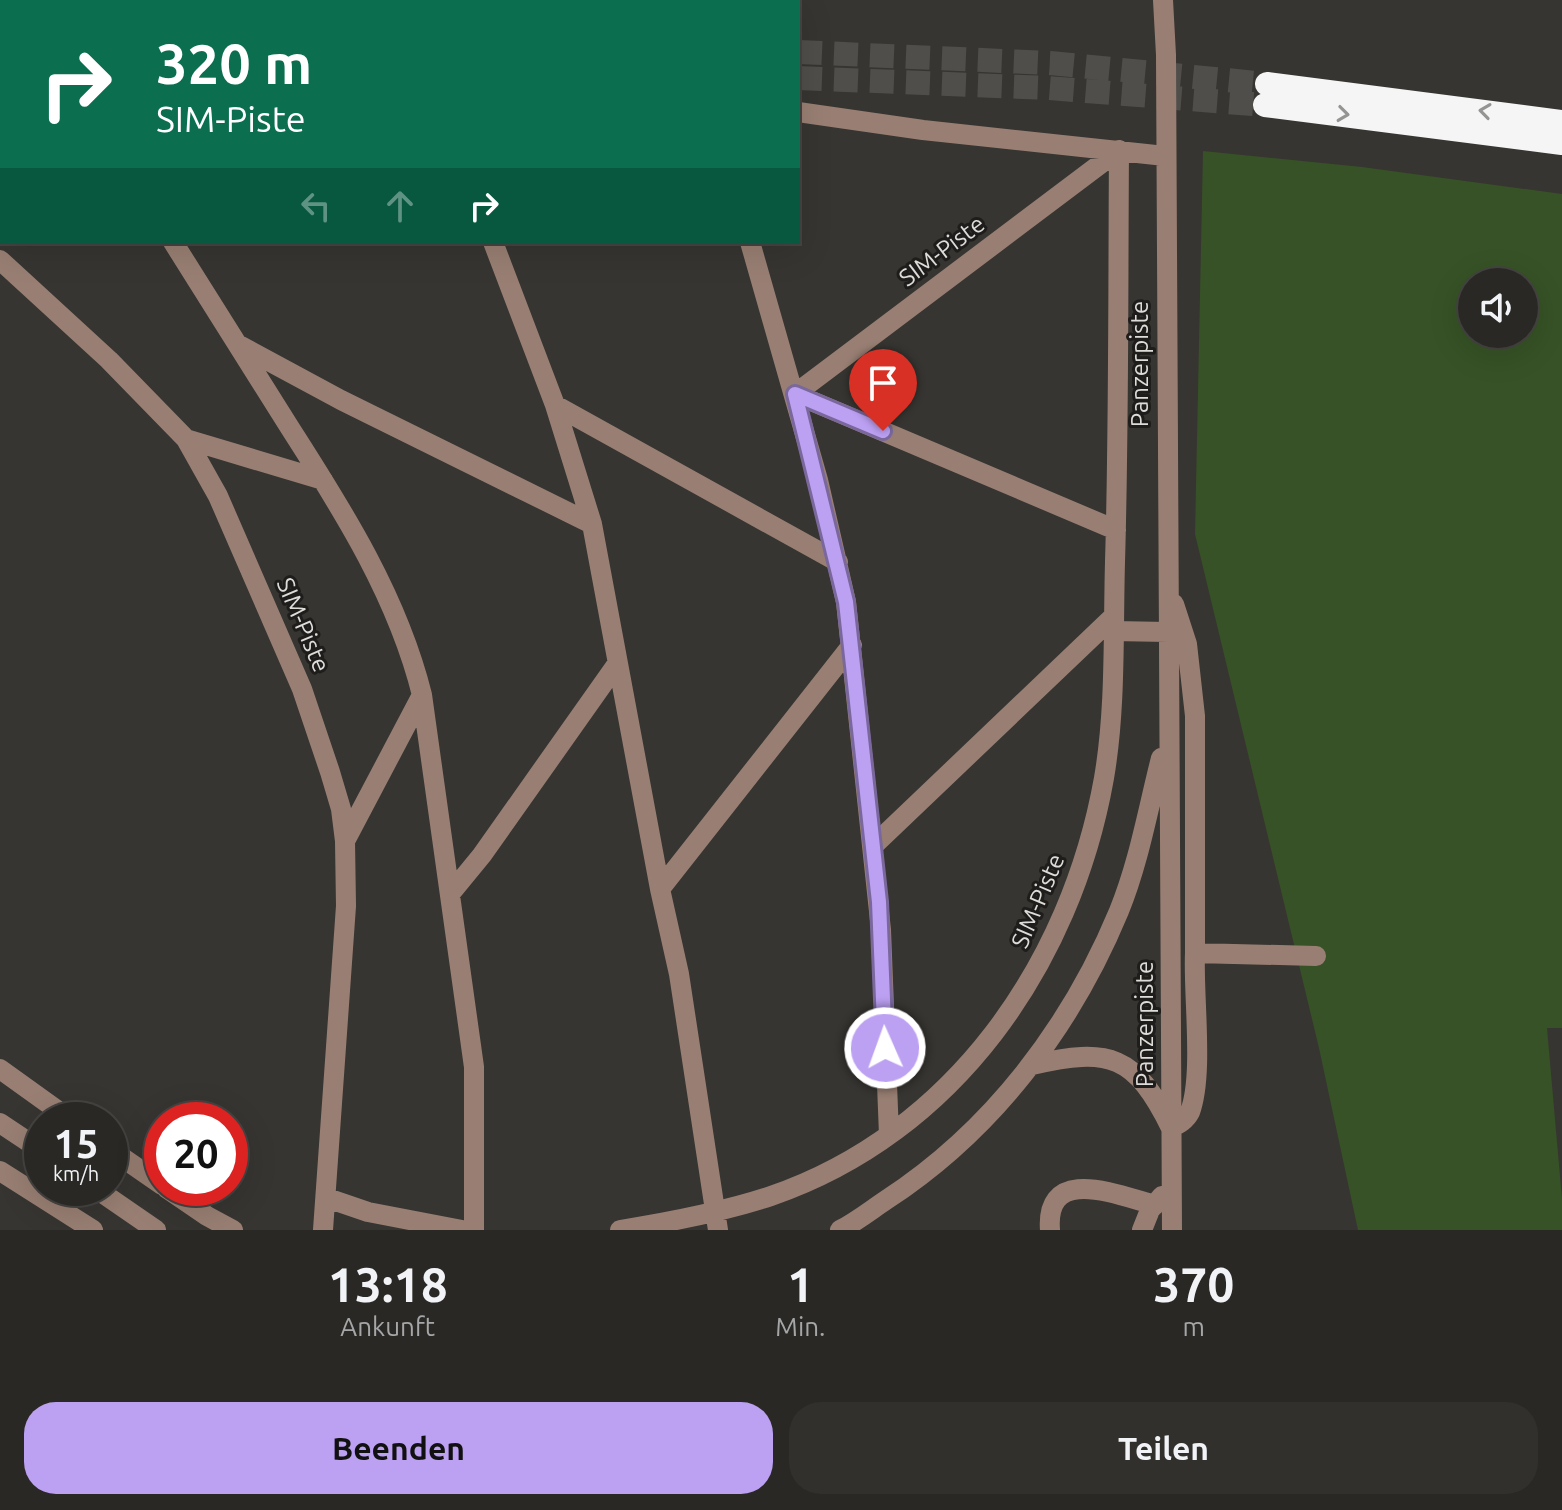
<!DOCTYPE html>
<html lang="de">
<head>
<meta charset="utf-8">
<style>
  :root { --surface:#292825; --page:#31302d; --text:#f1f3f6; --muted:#a5a6a7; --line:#454442; --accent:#bca0f2 }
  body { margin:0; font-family:Ubuntu,sans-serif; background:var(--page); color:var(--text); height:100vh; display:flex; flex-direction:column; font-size:30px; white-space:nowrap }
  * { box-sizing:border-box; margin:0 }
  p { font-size:26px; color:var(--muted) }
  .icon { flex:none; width:44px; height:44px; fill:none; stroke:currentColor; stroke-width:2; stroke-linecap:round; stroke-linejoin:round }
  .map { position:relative; height:1230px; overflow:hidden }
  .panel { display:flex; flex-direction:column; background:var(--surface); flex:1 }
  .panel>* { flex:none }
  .banner { position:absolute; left:0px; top:0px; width:800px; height:244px; box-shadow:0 8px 32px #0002,0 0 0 2px var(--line); background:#0b6e4f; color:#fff; overflow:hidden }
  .fabs { position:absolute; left:1458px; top:268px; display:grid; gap:16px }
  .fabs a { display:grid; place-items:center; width:80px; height:80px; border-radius:50%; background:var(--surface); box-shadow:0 8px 32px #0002,0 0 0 2px var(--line); font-size:40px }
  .speed { position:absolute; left:24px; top:1102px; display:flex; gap:16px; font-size:40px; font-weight:700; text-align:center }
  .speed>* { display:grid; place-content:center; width:104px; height:104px; border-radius:50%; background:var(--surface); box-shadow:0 8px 32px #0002,0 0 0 2px var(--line); line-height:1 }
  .speed small { font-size:20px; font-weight:400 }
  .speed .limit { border:12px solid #d22; background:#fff; color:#111 }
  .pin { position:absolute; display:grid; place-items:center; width:68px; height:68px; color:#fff; margin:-82px -34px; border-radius:50% 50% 50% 0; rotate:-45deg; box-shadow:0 0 8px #0007 }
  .pin .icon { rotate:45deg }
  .me { position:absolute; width:88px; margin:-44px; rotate:358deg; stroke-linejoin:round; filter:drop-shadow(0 0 6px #0008) }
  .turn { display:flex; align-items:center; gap:28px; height:168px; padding:0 24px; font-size:36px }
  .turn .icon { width:104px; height:104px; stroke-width:2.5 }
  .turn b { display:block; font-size:56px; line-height:68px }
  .lanes { display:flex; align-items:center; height:76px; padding:0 24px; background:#0003; justify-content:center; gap:40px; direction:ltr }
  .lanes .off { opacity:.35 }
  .eta { display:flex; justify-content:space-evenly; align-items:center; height:136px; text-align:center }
  .eta b { font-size:48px; font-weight:700; line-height:56px }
  .cta { display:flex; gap:16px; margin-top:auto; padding:16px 24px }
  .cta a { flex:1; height:92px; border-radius:32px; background:var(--accent); color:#111; font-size:32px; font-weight:700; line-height:92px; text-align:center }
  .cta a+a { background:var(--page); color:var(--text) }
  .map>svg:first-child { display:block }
</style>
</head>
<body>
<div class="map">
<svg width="1562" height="1230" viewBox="0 0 1562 1230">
  <rect width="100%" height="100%" fill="#373531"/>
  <!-- green -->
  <path fill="#375226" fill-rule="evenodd" d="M1203 151 1362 167 1562 194V1028H1547L1562 1199V1230H1358L1319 1048 1195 534ZM1472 282H1524V334H1472Z"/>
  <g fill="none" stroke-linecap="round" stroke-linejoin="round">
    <!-- highway-tunnel -->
    <path stroke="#504e4a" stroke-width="24" stroke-dasharray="24 12" stroke-linecap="butt" d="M798 52 1050 63 1267 84
      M798 78 1048 88 1265 105
      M0 85H2
      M0 110H2"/>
    <!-- minor -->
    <path stroke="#997f73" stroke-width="20" d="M1163 0 1166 55 1172 1230
      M798 112 923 130 1165 156
      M0 140H2
      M173 242C212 304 251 366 290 428 344 512 398 598 422 695L474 1067V1230
      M493 242 555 405 592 524 660 889 679 974 718 1230
      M750 242 818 480 846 602 881 930 889 1135
      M0 260 109 360 186 439 218 496 302 689 330 772 341 809 345 841 346 906 323 1230
      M241 346 341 400 592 524
      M795 394 1119 150
      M795 394 1116 530
      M555 405 838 562
      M186 439 323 480
      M1174 604 1187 644 1195 716V953
      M1113 631 1168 632
      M345 841 422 695
      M874 845 1113 617
      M660 889 852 645
      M450 894 482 855 617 664
      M1032 1065C1110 1047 1135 1055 1171 1128 1179 1124 1186 1120 1190 1112 1204 1074 1193 996 1195 953L1316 956
      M0 1069 71 1120
      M0 1123 42 1151
      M110 1149 162 1185
      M0 1171 93 1230
      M95 1188 156 1230
      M166 1188 207 1216 233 1230
      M327 1198 368 1212 462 1230
      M620 1230C670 1222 723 1212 771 1196 954 1133 1071 964 1104 778 1116 708 1113 634 1115 562 1119 425 1118 288 1119 150
      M840 1230C856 1222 871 1210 886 1200 992 1131 1071 1027 1119 911 1139 862 1148 809 1161 758
      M1050 1230C1045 1164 1117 1195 1155 1205
      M1142 1230 1150 1210 1162 1196"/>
    <!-- highway -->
    <path stroke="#f5f5f5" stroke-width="24" d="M1267 84 1562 122
      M1265 105 1562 143"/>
  </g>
  <!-- one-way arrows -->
  <defs><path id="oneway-chevron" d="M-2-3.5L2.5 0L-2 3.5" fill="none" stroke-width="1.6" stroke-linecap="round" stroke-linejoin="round" transform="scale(2)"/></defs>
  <g stroke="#949493">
    <use href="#oneway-chevron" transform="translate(1485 111) rotate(-172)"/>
    <use href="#oneway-chevron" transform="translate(1343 114) rotate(7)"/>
  </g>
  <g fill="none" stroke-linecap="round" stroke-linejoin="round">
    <!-- route casing -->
    <g stroke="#7a689d" stroke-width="20">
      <path id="route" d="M883 431 795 394 846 602 879 902 885 1048"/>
    </g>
    <!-- route -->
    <use href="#route" stroke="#bca0f2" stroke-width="14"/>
  </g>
  <g text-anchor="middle" stroke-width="6" stroke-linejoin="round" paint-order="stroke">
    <!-- street labels -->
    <g font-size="24" fill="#dddcd9" stroke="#1e1d1b">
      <text transform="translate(942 251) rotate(-37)" y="8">SIM-Piste</text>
      <text transform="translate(1140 364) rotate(-90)" y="8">Panzerpiste</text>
      <text transform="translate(303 625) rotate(67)" y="8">SIM-Piste</text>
      <text transform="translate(1038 901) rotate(-67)" y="8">SIM-Piste</text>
      <text transform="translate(1145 1024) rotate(-90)" y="8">Panzerpiste</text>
    </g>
  </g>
</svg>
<div class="fabs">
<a><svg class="icon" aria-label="sound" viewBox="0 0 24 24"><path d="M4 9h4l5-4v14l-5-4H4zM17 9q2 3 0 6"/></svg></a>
</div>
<div class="speed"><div>15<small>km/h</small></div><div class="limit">20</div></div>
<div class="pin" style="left:883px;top:431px;background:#d93025"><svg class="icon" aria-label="arrive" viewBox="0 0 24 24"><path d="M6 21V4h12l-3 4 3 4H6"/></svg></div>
<svg class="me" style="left:885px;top:1048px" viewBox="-20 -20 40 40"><circle r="17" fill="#bca0f2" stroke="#fff" stroke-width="3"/><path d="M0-11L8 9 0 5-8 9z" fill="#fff"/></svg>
<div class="banner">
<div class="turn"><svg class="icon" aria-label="right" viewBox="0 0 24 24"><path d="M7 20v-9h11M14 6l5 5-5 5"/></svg><div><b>320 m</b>SIM-Piste</div></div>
<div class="lanes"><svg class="icon off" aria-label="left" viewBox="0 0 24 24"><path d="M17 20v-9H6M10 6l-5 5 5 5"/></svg><svg class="icon off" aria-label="ahead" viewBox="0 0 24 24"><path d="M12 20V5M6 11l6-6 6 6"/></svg><svg class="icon" aria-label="right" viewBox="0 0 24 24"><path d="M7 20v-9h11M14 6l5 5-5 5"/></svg></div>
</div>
</div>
<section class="panel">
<div class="eta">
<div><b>13:18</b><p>Ankunft</p></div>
<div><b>1</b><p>Min.</p></div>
<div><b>370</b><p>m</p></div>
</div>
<div class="cta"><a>Beenden</a><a>Teilen</a></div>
</section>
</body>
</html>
